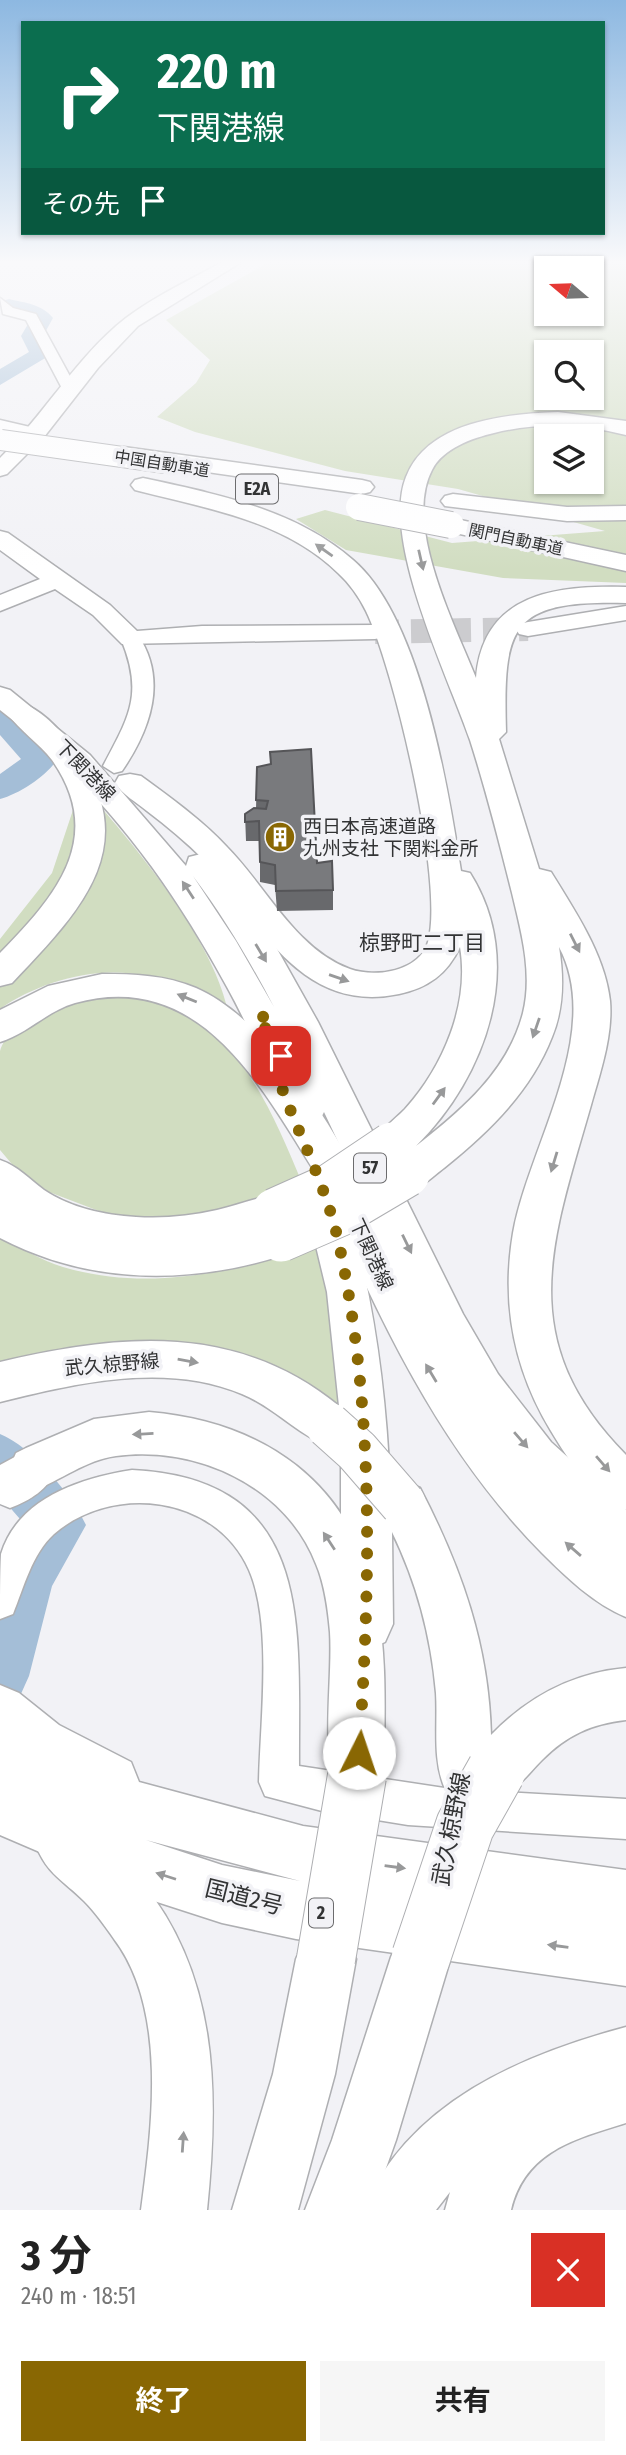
<!DOCTYPE html>
<html lang="ja">
<head>
<meta charset="utf-8">
<style>
  :root { --surface:#fff; --page:#f6f6f6; --text:#222; --muted:#767676; --accent:#896703 }
  body { margin:0; font-family:"Fira Sans Condensed","Noto Sans JP",sans-serif; background:var(--page); color:var(--text); height:100vh; display:flex; flex-direction:column; font-size:26px; white-space:nowrap }
  * { box-sizing:border-box; margin:0 }
  p { font-size:23px; color:var(--muted) }
  .icon { flex:none; width:38px; height:38px; fill:none; stroke:currentColor; stroke-width:2; stroke-linecap:round; stroke-linejoin:round }
  .map { position:relative; height:2210px; overflow:hidden }
  .drawer { display:flex; flex-direction:column; background:var(--surface); flex:1 }
  .drawer>* { flex:none }
  .banner { position:absolute; left:21px; top:21px; width:584px; height:214px; border-radius:0px; box-shadow:0 2px 5px #0004; background:#0b6e4f; color:#fff; overflow:hidden }
  .needle { width:46px; rotate:289deg }
  .tools { position:absolute; left:534px; top:256px; display:grid; gap:14px }
  .tools a { display:grid; place-items:center; width:70px; height:70px; border-radius:0px; background:var(--surface); box-shadow:0 2px 5px #0004; font-size:35px }
  .pin { position:absolute; display:grid; place-items:center; width:60px; height:60px; color:#fff; margin:-30px; border-radius:14px; box-shadow:0 4px 10px #0006 }
  .me { position:absolute; width:77px; margin:-38px; rotate:4deg; stroke-linejoin:round; filter:drop-shadow(0 0 5px #0008) }
  .turn { display:flex; align-items:center; gap:24px; height:147px; padding:0 21px; font-size:32px }
  .turn .icon { width:91px; height:91px; stroke-width:2.5 }
  .turn b { display:block; font-size:49px; line-height:60px }
  .then { display:flex; align-items:center; height:66px; padding:0 21px; background:#0003; gap:14px; font-size:26px }
  .round { display:grid; place-items:center; flex:none; width:74px; height:74px; border-radius:0px; background:var(--page) }
  .summary { display:flex; align-items:center; justify-content:space-between; height:119px; padding:0 21px }
  h1 { font-size:42px; font-weight:700; line-height:52px }
  .cta { display:flex; gap:14px; margin-top:auto; padding:14px 21px }
  .cta a { flex:1; height:80px; border-radius:0px; background:var(--accent); color:#fff; font-size:28px; font-weight:700; line-height:80px; text-align:center }
  .cta a+a { background:var(--page); color:var(--text) }
  .map>svg:first-child { display:block }
</style>
</head>
<body>
<div class="map">
<svg width="626" height="2210" viewBox="0 0 626 2210">
  <rect width="100%" height="100%" fill="#f2f2f6"/>
  <!-- green -->
  <path fill="#d1ddc1" fill-rule="evenodd" d="M271 261H626V583L503 578 346 550 296 519 325 510 452 543 605 531 458 489 345 471 195 432 157 417 196 383 210 360 166 320ZM546 268H592V313H546ZM546 352H592V397H546ZM546 436H592V481H546Z
    M99 805C144 857 211 940 227 1007 202 998 177 985 151 978 103 963 40 981 0 1009V986L19 966Z
    M73 810 77 846 47 905 0 953V939L52 873Z
    M113 996C228 1003 264 1092 303 1185L285 1196 179 1222 112 1216 49 1192 22 1176 0 1150C0 1128 0 1068 0 1051 10 1015 82 1001 113 996Z
    M0 1237C20 1248 41 1260 63 1267 151 1293 242 1272 324 1237L343 1416 179 1346 121 1342 77 1346 0 1366Z"/>
  <g fill="none" stroke-linecap="round" stroke-linejoin="round">
    <!-- river -->
    <path fill="#a4bed7" fill-rule="evenodd" d="M9 299C25 303 42 304 53 318L43 336 52 354 0 385V369L29 352 21 336 31 319 2 309V301Z
      M0 705 11 708 56 761C45 777 19 794 0 799V774L21 759 0 735Z
      M0 1434C31 1446 72 1495 86 1525L52 1586 29 1676 20 1696 0 1705V1579L26 1526 0 1496Z"/>
    <!-- tertiary-tunnel -->
    <path stroke="#cccccf" stroke-width="24" stroke-dasharray="24 12" stroke-linecap="butt" d="M375 632 528 629"/>
    <!-- minor casing -->
    <g stroke="#aeafb2" stroke-width="3">
      <path id="minor" d="M0 298 13 308 36 314 78 391 75 394H65L26 320 3 314Z
        M0 420 43 430 45 433 37 438 0 430Z
        M131 633 138 635C168 680 150 730 122 771L114 773 103 766C129 717 144 694 121 639Z
        M132 1470C317 1479 298 1628 299 1766L451 1789 626 1799V1839L408 1825 322 1811 265 1796 259 1782C260 1722 273 1625 249 1570 216 1495 113 1483 54 1534 32 1554 24 1587 13 1614L0 1619C0 1600 0 1572 1 1554 18 1498 81 1478 132 1470Z"/>
    </g>
    <!-- tertiary casing -->
    <g stroke="#aeafb2" stroke-width="3">
      <path id="tertiary" d="M224 261H243L138 326 98 368 44 437 7 474 0 476V458C44 415 77 356 126 318 155 296 192 279 224 261Z
        M0 531 8 533 110 605 137 631 202 626 375 625 384 627 387 632 384 637 375 639 122 644 93 615 55 589 0 611V595L40 579 0 550Z
        M626 606V620L528 636 519 634 516 629 519 624 528 622Z"/>
    </g>
    <!-- secondary casing -->
    <g stroke="#aeafb2" stroke-width="3">
      <path id="secondary" d="M322 1172 336 1177 342 1188C372 1286 386 1384 390 1486L403 1481 420 1488C461 1567 489 1645 491 1735 528 1697 572 1673 626 1668V1720C591 1724 567 1735 542 1760 525 1777 519 1789 496 1798L479 1791 464 1797 445 1789C432 1759 438 1726 436 1693 431 1636 417 1583 392 1532L393 1624 385 1642 367 1650 349 1642 341 1624V1441L328 1446C297 1434 274 1407 242 1394 166 1362 76 1383 0 1402V1362C121 1334 236 1322 339 1406L327 1292 302 1188 308 1177Z
        M64 1818C95 1831 120 1855 141 1881 219 1976 219 2094 207 2210H141C152 2128 168 2010 114 1939 105 1926 95 1912 84 1901 63 1880 48 1875 36 1846L44 1826Z
        M421 1927 442 1936 451 1957 396 2140 371 2210H305L332 2140 391 1957 400 1936Z
        M326 1929 347 1938 356 1959 335 2074 298 2210H232L273 2074 296 1959 305 1938Z"/>
    </g>
    <!-- primary casing -->
    <g stroke="#aeafb2" stroke-width="3">
      <path id="primary" d="M0 687 10 690 90 755 186 866 189 857 201 854 213 857 272 940 318 1022 463 1314 498 1374 551 1442 626 1510V1617C594 1604 566 1577 542 1553 438 1448 377 1315 319 1181L325 1170 339 1165 351 1169 324 1112 320 1120 306 1125 292 1120C269 1077 251 1030 227 987 168 878 98 785 0 710ZM193 876C224 917 250 961 274 1007L236 941Z"/>
    </g>
    <!-- trunk casing -->
    <g stroke="#aeafb2" stroke-width="3">
      <path id="trunk" d="M149 1412C265 1422 352 1483 376 1601 388 1658 384 1718 384 1776L376 1795 357 1803 338 1795C320 1753 333 1680 330 1632 328 1610 325 1585 316 1564 286 1486 196 1445 116 1456 86 1460 61 1480 33 1491L16 1485 9 1469 16 1453 26 1448 94 1419Z
        M0 1685 19 1693 59 1725 131 1762 139 1782 303 1826 626 1870V1986L296 1939 222 1923 154 1901 0 1835ZM146 1840 300 1881 222 1865Z
        M626 2027V2123C575 2139 525 2151 511 2210H445L450 2192 436 2210H363C408 2103 521 2055 626 2027Z"/>
    </g>
    <!-- motorway casing -->
    <g stroke="#aeafb2" stroke-width="3">
      <path id="motorway" d="M558 412 626 421V435C583 424 538 422 494 433 473 438 443 448 432 470 403 525 455 625 476 678 483 593 556 585 626 587V603C510 600 503 626 506 732L499 739 539 869 551 872C575 911 605 955 610 1001 613 1036 600 1073 591 1105 552 1241 512 1340 626 1455V1510C593 1498 569 1461 551 1431 514 1370 501 1304 513 1233 528 1147 605 1033 559 947 564 978 564 1008 552 1037 531 1091 489 1132 444 1168 434 1175 422 1189 408 1189 404 1190 397 1187 393 1185L387 1174 400 1158 392 1160 378 1156 372 1145C380 1130 393 1121 405 1109 443 1067 470 1004 460 947 447 974 428 988 399 994 299 1015 259 920 204 860 186 842 167 826 147 811 136 802 123 795 115 783L119 776 130 774 141 776C171 798 202 820 227 847 266 886 295 949 350 969 375 978 419 972 428 942 445 884 394 668 366 611 359 597 350 584 338 573 284 520 205 508 135 490L131 485 135 480 143 478C216 494 295 509 353 560 420 617 448 786 461 871L470 873C527 963 486 1077 416 1146 462 1110 508 1071 523 1013 533 973 521 931 512 893 499 841 486 790 470 740 448 676 381 540 406 477 428 421 506 414 558 412Z
        M124 447 362 480 370 482 374 487 370 492 362 494 116 459 113 454 116 449Z
        M453 494 567 507 626 506V520L567 521 445 506 441 501 445 496Z
        M451 518 626 555V571L442 530 439 525 442 520Z
        M22 704C43 709 65 736 77 753 144 849 78 913 12 983L0 986V953C55 897 107 838 52 760 39 743 20 731 7 713L12 707Z
        M102 974C134 974 166 975 196 988 260 1016 320 1105 352 1166L346 1177 332 1182 318 1177C262 1089 202 968 75 1003 47 1011 27 1034 0 1042V1010L48 986Z
        M0 1160C18 1166 29 1179 44 1190 71 1208 104 1215 136 1217 163 1219 190 1216 217 1210 241 1205 266 1191 290 1199L296 1211 286 1224 296 1227 302 1239 296 1251C197 1285 94 1287 0 1238Z
        M33 1447 50 1453 57 1469C47 1490 31 1500 10 1508L0 1504V1465Z"/>
    </g>
    <!-- minor -->
    <use href="#minor" fill="#fff" fill-rule="evenodd"/>
    <!-- tertiary -->
    <use href="#tertiary" fill="#fff" fill-rule="evenodd"/>
    <!-- secondary -->
    <use href="#secondary" fill="#fff" fill-rule="evenodd"/>
    <!-- primary -->
    <use href="#primary" fill="#fff" fill-rule="evenodd"/>
    <!-- trunk -->
    <use href="#trunk" fill="#fff" fill-rule="evenodd"/>
    <!-- motorway -->
    <use href="#motorway" fill="#fff" fill-rule="evenodd"/>
    <!-- secondary-bridge-far1 casing -->
    <g stroke="#aeafb2" stroke-width="47" stroke-linecap="butt">
      <path id="secondary-bridge-far1" d="M328 1425 357 1451 403 1504"/>
    </g>
    <!-- secondary-bridge casing -->
    <g stroke="#aeafb2" stroke-width="60" stroke-linecap="butt">
      <path id="secondary-bridge" d="M421 1957 465 1826 496 1771
        M326 1959 357 1776"/>
    </g>
    <!-- motorway-bridge-far2 casing -->
    <g stroke="#aeafb2" stroke-width="22" stroke-linecap="butt">
      <path id="motorway-bridge-far2" d="M1 440 165 463"/>
    </g>
    <!-- motorway-bridge-far1 casing -->
    <g stroke="#aeafb2" stroke-width="28" stroke-linecap="butt">
      <path id="motorway-bridge-far1" d="M359 507 451 525"/>
    </g>
    <!-- motorway-bridge casing -->
    <g stroke="#aeafb2" stroke-width="47" stroke-linecap="butt">
      <path id="motorway-bridge" d="M275 1211 331 1186 392 1145
        M281 1239 341 1213 407 1174"/>
    </g>
    <!-- secondary-bridge-far1 -->
    <use href="#secondary-bridge-far1" stroke="#fff" stroke-width="45"/>
    <!-- secondary-bridge -->
    <use href="#secondary-bridge" stroke="#fff" stroke-width="58"/>
    <!-- motorway-bridge-far2 -->
    <use href="#motorway-bridge-far2" stroke="#fff" stroke-width="20"/>
    <!-- motorway-bridge-far1 -->
    <use href="#motorway-bridge-far1" stroke="#fff" stroke-width="26"/>
    <!-- motorway-bridge -->
    <use href="#motorway-bridge" stroke="#fff" stroke-width="45"/>
  </g>
  <!-- wall -->
  <path fill="#68696c" d="M257 767 333 890V910L277 911 275 885 260 882V841H246L245 814 256 809Z"/>
  <!-- building -->
  <path fill="#797a7d" stroke="#555558" stroke-width="2" d="M311 749 317 863 332 861 333 890 276 891 275 865 260 862 259 821 245 822V814L254 808 266 809 268 801 256 800 257 767 271 764 270 752Z"/>
  <!-- one-way arrows -->
  <defs><path id="oneway-solid" d="M-6-.8H1V-3.2L6.5 0L1 3.2V.8H-6Z" transform="scale(1.75)"/></defs>
  <g fill="#98999a">
    <use href="#oneway-solid" transform="translate(324 550) rotate(-145)"/>
    <use href="#oneway-solid" transform="translate(421 560) rotate(77)"/>
    <use href="#oneway-solid" transform="translate(188 890) rotate(-123)"/>
    <use href="#oneway-solid" transform="translate(575 943) rotate(63)"/>
    <use href="#oneway-solid" transform="translate(261 953) rotate(59)"/>
    <use href="#oneway-solid" transform="translate(339 978) rotate(19)"/>
    <use href="#oneway-solid" transform="translate(187 998) rotate(-158)"/>
    <use href="#oneway-solid" transform="translate(536 1028) rotate(109)"/>
    <use href="#oneway-solid" transform="translate(439 1096) rotate(-54)"/>
    <use href="#oneway-solid" transform="translate(554 1162) rotate(107)"/>
    <use href="#oneway-solid" transform="translate(407 1244) rotate(64)"/>
    <use href="#oneway-solid" transform="translate(188 1361) rotate(10)"/>
    <use href="#oneway-solid" transform="translate(431 1373) rotate(-121)"/>
    <use href="#oneway-solid" transform="translate(143 1434) rotate(177)"/>
    <use href="#oneway-solid" transform="translate(521 1440) rotate(49)"/>
    <use href="#oneway-solid" transform="translate(603 1464) rotate(49)"/>
    <use href="#oneway-solid" transform="translate(329 1541) rotate(-123)"/>
    <use href="#oneway-solid" transform="translate(573 1549) rotate(-139)"/>
    <use href="#oneway-solid" transform="translate(395 1867) rotate(8)"/>
    <use href="#oneway-solid" transform="translate(166 1876) rotate(-162)"/>
    <use href="#oneway-solid" transform="translate(558 1946) rotate(-172)"/>
    <use href="#oneway-solid" transform="translate(183 2142) rotate(-86)"/>
  </g>
  <!-- sky -->
  <linearGradient id="sky" x2="0" y2="1"><stop stop-color="#8db8e1"/><stop offset="0.46" stop-color="#f9f9fb"/><stop offset="1" stop-color="#f9f9fb" stop-opacity="0"/></linearGradient>
  <rect width="626" height="570" fill="url(#sky)"/>
  <g fill="none" stroke-linecap="round" stroke-linejoin="round">
    <!-- route -->
    <path stroke="#896703" stroke-width="12" stroke-dasharray="0 21.6" d="M281 1056 261 1012C269 1041 275 1071 286 1099 305 1147 328 1193 339 1244 375 1410 370 1584 359 1753"/>
  </g>
  <!-- icons -->
  <defs>
    <g id="building-disc" transform="scale(1.575)"><circle r="9.5" fill="#896703" stroke="#f2f2f6"/><path d="M-4-6H4V6H1V3H-1V6H-4ZM-2.5-4.3h1.7v1.8h-1.7ZM.8-4.3h1.7v1.8H.8ZM-2.5-1h1.7V.8h-1.7ZM.8-1h1.7V.8H.8Z" fill="#fff"/></g>
  </defs>
  <g fill-rule="evenodd">
    <use href="#building-disc" x="280" y="837"/>
  </g>
  <g text-anchor="middle" stroke-width="7" stroke-linejoin="round" paint-order="stroke">
    <!-- far-street labels -->
    <g font-size="16" fill="#323334" stroke="#f2f2f6">
      <text transform="translate(162 463) rotate(9)" y="6">中国自動車道</text>
      <text transform="translate(516 539) rotate(12)" y="6">関門自動車道</text>
    </g>
    <!-- shield labels -->
    <g fill="#f2f2f6" stroke="#6c6c6e" stroke-width="2">
      <rect x="236" y="474.5" width="42" height="29" rx="5"/>
      <rect x="354" y="1153.5" width="32" height="29" rx="5"/>
      <rect x="309" y="1898.5" width="24" height="29" rx="5"/>
    </g>
    <g font-size="18" font-weight="bold" fill="#323334">
      <text x="257" y="495">E2A</text>
      <text x="370" y="1174">57</text>
      <text x="321" y="1919">2</text>
    </g>
    <!-- street labels -->
    <g font-size="19" fill="#323334" stroke="#f2f2f6">
      <text transform="translate(86 770) rotate(46)" y="7">下関港線</text>
      <text transform="translate(372 1254) rotate(65)" y="7">下関港線</text>
      <text transform="translate(112 1364) rotate(-5)" y="7">武久椋野線</text>
    </g>
    <!-- poi labels -->
    <g font-size="19" fill="#323334" stroke="#f2f2f6" text-anchor="start">
      <text x="303" y="833">西日本高速道路<tspan x="303" dy="22">九州支社 下関料金所</tspan></text>
    </g>
    <!-- neighbourhood labels -->
    <g font-size="21" fill="#323334" stroke="#f2f2f6">
      <text x="422" y="950">椋野町二丁目</text>
    </g>
    <!-- near-street labels -->
    <g font-size="23" fill="#323334" stroke="#f2f2f6">
      <text transform="translate(451 1829) rotate(-79)" y="8">武久椋野線</text>
      <text transform="translate(244 1897) rotate(14)" y="8">国道2号</text>
    </g>
  </g>
</svg>
<div class="tools">
<a><svg class="needle" viewBox="-14 -14 28 28"><path d="M0-13l5 13h-10z" fill="#e53935"/><path d="M0 13l5-13h-10z" fill="#767676"/></svg></a>
<a><svg class="icon" aria-label="search" viewBox="0 0 24 24"><circle cx="10" cy="10" r="6"/><path d="M15 15l6 6"/></svg></a>
<a><svg class="icon" aria-label="layers" viewBox="0 0 24 24"><path d="M12 4l9 5-9 5-9-5zM3 14l9 5 9-5"/></svg></a>
</div>
<div class="pin" style="left:281px;top:1056px;background:#d93025"><svg class="icon" aria-label="arrive" viewBox="0 0 24 24"><path d="M6 21V4h12l-3 4 3 4H6"/></svg></div>
<svg class="me" style="left:359px;top:1753px" viewBox="-20 -20 40 40"><circle r="19" fill="#fff"/><path d="M0-13L10 11 0 6-10 11z" fill="#896703"/></svg>
<div class="banner">
<div class="turn"><svg class="icon" aria-label="right" viewBox="0 0 24 24"><path d="M7 20v-9h11M14 6l5 5-5 5"/></svg><div><b>220 m</b>下関港線</div></div>
<div class="then">その先<svg class="icon" aria-label="arrive" viewBox="0 0 24 24"><path d="M6 21V4h12l-3 4 3 4H6"/></svg></div>
</div>
</div>
<section class="drawer">
<div class="summary"><div><h1>3 分</h1><p>240 m · 18:51</p></div><a class="round" style="background:#d93025;color:#fff"><svg class="icon" aria-label="close" viewBox="0 0 24 24"><path d="M6 6l12 12M18 6L6 18"/></svg></a></div>
<div class="cta"><a>終了</a><a>共有</a></div>
</section>
</body>
</html>
